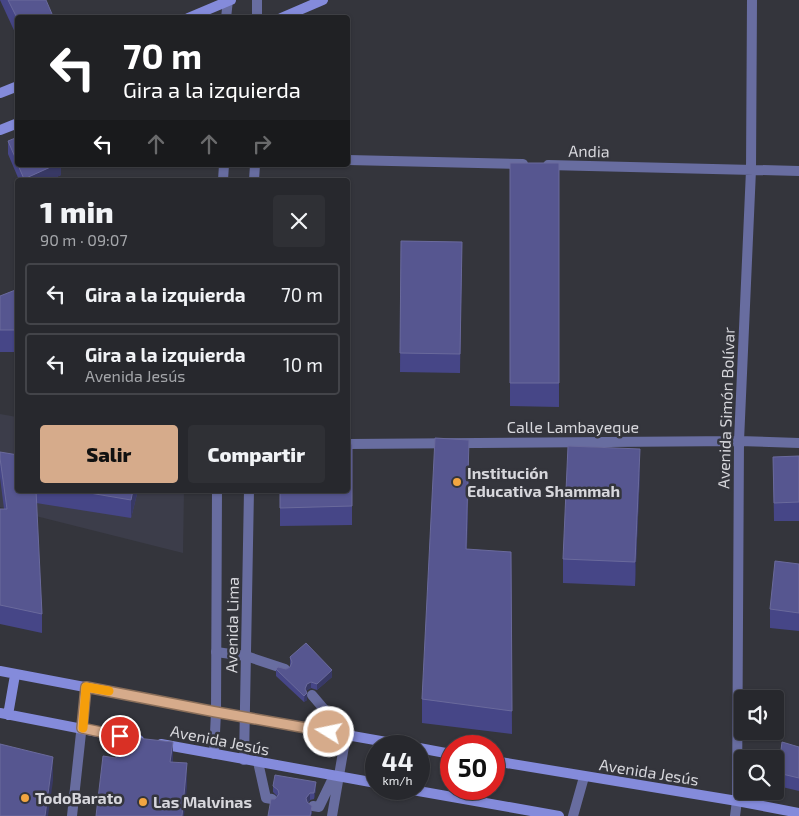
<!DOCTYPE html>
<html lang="es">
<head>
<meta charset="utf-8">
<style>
  :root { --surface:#27282d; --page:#2f3035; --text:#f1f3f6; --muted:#a4a6aa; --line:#434449; --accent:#d6ab8b }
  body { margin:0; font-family:"Exo 2",sans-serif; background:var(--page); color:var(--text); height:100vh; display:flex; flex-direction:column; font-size:19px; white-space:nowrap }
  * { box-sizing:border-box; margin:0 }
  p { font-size:16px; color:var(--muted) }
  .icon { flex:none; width:28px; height:28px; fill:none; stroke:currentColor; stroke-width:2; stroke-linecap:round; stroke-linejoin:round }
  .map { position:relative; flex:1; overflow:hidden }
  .sheet { position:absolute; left:15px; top:178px; width:335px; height:315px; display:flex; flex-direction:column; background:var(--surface); border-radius:5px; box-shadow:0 1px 4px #0004,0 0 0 1px var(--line) }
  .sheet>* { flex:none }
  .top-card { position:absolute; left:15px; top:15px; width:335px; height:152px; border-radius:5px; box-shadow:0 1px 4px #0004,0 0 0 1px var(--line); background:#202124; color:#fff; overflow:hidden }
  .fabs { position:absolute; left:734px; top:690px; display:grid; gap:10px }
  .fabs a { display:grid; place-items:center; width:50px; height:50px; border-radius:5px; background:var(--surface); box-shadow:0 1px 4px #0004,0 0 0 1px var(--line); font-size:25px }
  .speed { position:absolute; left:365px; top:735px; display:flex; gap:10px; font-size:25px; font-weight:700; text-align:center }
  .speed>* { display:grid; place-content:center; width:65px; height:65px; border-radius:50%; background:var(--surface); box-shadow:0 1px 4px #0004,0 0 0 1px var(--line); line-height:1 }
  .speed small { font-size:12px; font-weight:400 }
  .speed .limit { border:8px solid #d22; background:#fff; color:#111 }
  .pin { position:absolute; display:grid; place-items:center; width:42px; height:42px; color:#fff; margin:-21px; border:2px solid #fff; border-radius:50%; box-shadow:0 1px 5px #0007 }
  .me { position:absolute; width:55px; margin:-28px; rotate:280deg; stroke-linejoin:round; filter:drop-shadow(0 0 4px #0008) }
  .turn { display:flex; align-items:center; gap:18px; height:105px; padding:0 25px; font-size:22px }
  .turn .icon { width:65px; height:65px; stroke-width:2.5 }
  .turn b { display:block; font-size:35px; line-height:42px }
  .lanes { display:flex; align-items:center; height:48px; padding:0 25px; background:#0003; justify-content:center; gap:25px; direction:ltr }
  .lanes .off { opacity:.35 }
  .round { display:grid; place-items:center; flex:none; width:52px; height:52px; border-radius:5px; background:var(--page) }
  .overview { display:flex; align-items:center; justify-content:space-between; height:85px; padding:0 25px }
  h1 { font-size:30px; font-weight:800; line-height:38px }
  .primary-button { display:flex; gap:10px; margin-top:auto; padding:10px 25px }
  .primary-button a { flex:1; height:58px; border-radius:5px; background:var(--accent); color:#111; font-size:20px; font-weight:800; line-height:58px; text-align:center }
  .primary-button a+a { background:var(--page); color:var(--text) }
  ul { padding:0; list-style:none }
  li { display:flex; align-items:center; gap:15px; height:62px; margin:0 10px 8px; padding:0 15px; border:2px solid var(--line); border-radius:5px }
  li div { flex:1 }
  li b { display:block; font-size:19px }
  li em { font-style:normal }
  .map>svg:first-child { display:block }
</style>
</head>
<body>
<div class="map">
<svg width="799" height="816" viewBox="0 0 799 816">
  <rect width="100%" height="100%" fill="#34353c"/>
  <!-- built -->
  <path fill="#3c3d4a" d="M0 414 17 417 18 490H184L183 553 0 507Z"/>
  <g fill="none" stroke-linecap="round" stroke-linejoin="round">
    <!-- service -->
    <path stroke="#686da0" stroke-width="10" d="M216 652 246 656 285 669
      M312 695 346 735 332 816
      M258 762 266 798 272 799
      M313 806 319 807 334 776
      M72 816 86 687"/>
    <!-- minor -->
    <path stroke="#686da0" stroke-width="10" d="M348 160 523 164
      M548 165 799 171
      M348 444 739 441 799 443
      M573 816 584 777
      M735 816 737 801 739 441 751 170 752 0"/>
    <!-- tertiary -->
    <path stroke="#686da0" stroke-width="10" d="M226 18 228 0
      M257 18V0
      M223 180 224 165
      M254 180 255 165
      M214 754 216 712 217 490
      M244 760 249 490"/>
    <!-- secondary -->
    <path stroke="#848bdb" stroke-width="10" d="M188 18 231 0
      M281 18 323 0
      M0 93 18 86
      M0 130 18 123
      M0 671 216 712 409 746
      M0 713 139 740
      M8 715 15 675
      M161 744 376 783
      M419 748 451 754
      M494 761 737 801 799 813
      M407 789 559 816"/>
  </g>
  <!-- wall -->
  <path fill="#464687" d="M0 0H46L52 18H18V39Z
    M8 141 61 165V175L50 180H19L8 154Z
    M510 163H559V407L510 406Z
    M401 241 462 242 460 373 400 372Z
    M18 289V352H0V296Z
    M352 444V525L280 526V490Z
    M0 452 18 490H137V494L131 518 36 503 42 614V633L0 624V509H4L0 477Z
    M799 456V521H774L773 457Z
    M469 464 467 549 511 552 512 734 422 723V699Z
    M640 472 635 586 563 583V559Z
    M799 564V631L770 628V609Z
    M290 657 332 677 317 690 311 688 307 690V700L304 702 276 676V669H286L290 667Z
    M799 747V791L778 786V773Z
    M273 786 316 789 314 799 310 800 308 803 312 813 311 816H268L275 799 277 796 273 792Z"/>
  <!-- shaded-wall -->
  <path fill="#383965" d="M52 14V18H44Z
    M55 165H61V175L50 180H24V179Z
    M469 440V464L466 573V549Z
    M640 449V472L635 586V562Z
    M133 490H137V494L131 518V500Z
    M332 670V677L317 690V684Z
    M311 682V688L307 690 306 694 307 693V700L304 702 305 689 307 684Z
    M173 742V766L170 762Z
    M53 757V781L48 816H45Z
    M187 763V787L184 816H182Z
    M316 782V789L314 799V793Z
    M310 793V800L306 804V798Z"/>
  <!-- building -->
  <path fill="#565690" stroke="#6a6a9c" d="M8 0H46L52 14 44 18H18V20Z
    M18 137V164L8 141Z
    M510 163H559V383H510Z
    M18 165H55L24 179Z
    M401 241 462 242 460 354 400 353Z
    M18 289V330H0V296Z
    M435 438 469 440 466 549 511 552 512 711 422 699Z
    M348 444H352V506L280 508V490H348Z
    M568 446 640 449 635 562 563 559Z
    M0 452 18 455V490H36L42 614 0 605V509H7L0 458Z
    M799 456V502L774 503 773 457Z
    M72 490H133L131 500Z
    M775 561 799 564V613L770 609Z
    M306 643 332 670 317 684 311 682 307 684 305 689 307 693 304 696 276 669 278 667 286 669 290 667 292 662 290 657Z
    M118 736 173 742 170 762 187 763 182 816H96L103 756 116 758Z
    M782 742 799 747V778L778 773Z
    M0 744 53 757 45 816H0Z
    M275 775 316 782 314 793H310L306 798 307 802 312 806 310 816H268L271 799H275L279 794 278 790 273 786Z"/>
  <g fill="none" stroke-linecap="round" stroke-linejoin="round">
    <!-- route casing -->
    <g stroke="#8b6f5a" stroke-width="12">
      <path id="route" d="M120 736 82 728 86 687 216 712 329 732"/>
    </g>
    <!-- route -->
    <use href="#route" stroke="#d6ab8b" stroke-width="9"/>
    <!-- slow -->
    <path stroke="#f59e0b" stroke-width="9" d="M83 728 86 687 109 691"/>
  </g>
  <!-- markers -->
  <g fill="#f2a541" stroke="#34353c" stroke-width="2">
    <circle cx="457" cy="482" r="5"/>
    <circle cx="25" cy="798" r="5"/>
    <circle cx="143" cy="802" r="5"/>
  </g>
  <g text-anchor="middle" stroke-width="5" stroke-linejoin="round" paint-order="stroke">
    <!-- street labels -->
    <g font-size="16" fill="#d7d7dc" stroke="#34353c">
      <text transform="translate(589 151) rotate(1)" y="6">Andia</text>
      <text transform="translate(726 408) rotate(-88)" y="6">Avenida Simón Bolívar</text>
      <text x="573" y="433">Calle Lambayeque</text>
      <text transform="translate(232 625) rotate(-89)" y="6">Avenida Lima</text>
      <text transform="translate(220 740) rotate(11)" y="6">Avenida Jesús</text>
      <text transform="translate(649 772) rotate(9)" y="6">Avenida Jesús</text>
    </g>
    <!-- poi labels -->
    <g font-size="16" font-weight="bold" fill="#d7d7dc" stroke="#34353c" text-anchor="start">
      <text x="467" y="479">Institución<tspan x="467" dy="18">Educativa Shammah</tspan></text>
      <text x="35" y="804">TodoBarato</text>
      <text x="153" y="808">Las Malvinas</text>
    </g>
  </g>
</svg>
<div class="fabs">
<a><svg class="icon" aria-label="sound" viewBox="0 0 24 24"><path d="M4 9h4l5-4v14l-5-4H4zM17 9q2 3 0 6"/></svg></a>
<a><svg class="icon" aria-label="search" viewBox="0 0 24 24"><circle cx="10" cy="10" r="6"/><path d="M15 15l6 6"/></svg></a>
</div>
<div class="speed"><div>44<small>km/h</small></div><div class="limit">50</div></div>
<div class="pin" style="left:120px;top:736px;background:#d93025"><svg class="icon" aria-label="arrive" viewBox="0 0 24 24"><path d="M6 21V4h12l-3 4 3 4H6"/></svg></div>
<svg class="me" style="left:329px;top:732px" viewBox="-20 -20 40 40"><circle r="17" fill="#d6ab8b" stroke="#fff" stroke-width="3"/><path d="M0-11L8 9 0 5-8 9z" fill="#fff"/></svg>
<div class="top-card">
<div class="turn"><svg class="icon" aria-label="left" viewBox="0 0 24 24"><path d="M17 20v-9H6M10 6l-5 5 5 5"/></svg><div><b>70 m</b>Gira a la izquierda</div></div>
<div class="lanes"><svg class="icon" aria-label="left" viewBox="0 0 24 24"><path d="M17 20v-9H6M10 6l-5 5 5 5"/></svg><svg class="icon off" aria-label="ahead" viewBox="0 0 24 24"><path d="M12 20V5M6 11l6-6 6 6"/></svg><svg class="icon off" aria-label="ahead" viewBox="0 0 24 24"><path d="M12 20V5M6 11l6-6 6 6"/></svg><svg class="icon off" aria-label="right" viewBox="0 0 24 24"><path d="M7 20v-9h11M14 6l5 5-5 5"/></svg></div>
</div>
<section class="sheet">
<div class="overview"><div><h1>1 min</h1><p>90 m · 09:07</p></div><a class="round"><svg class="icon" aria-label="close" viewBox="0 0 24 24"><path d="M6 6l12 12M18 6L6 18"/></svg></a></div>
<ul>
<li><svg class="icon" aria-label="left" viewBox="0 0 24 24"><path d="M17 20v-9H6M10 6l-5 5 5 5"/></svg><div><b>Gira a la izquierda</b></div><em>70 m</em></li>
<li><svg class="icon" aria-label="left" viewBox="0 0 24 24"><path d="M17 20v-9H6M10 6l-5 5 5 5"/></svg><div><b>Gira a la izquierda</b><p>Avenida Jesús</p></div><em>10 m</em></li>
</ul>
<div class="primary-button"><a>Salir</a><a>Compartir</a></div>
</section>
</div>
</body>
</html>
